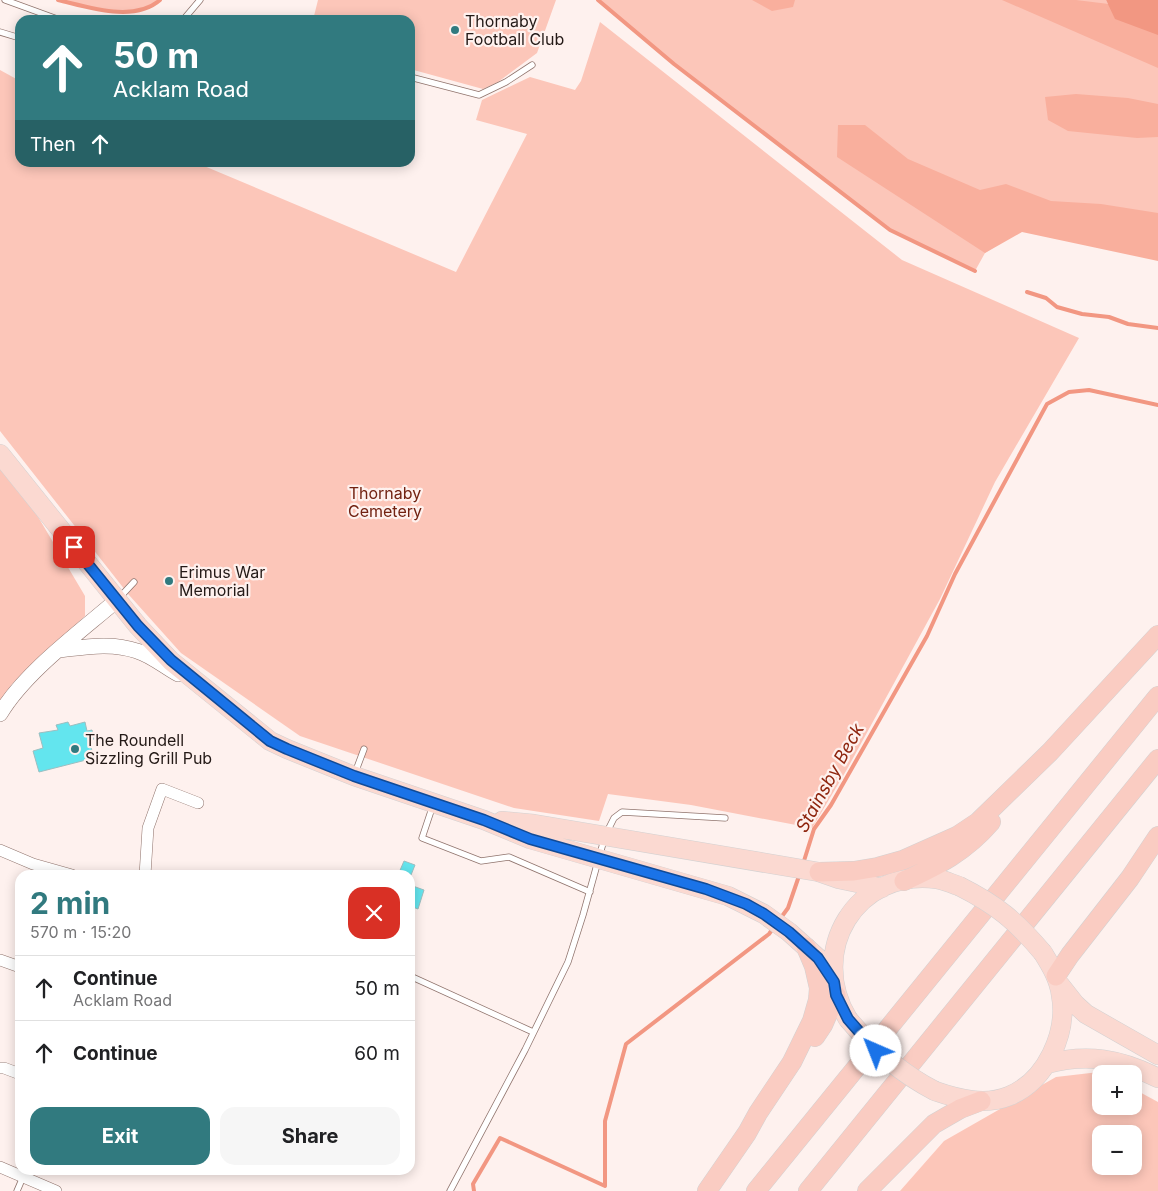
<!DOCTYPE html>
<html lang="en">
<head>
<meta charset="utf-8">
<style>
  :root { --surface:#fff; --page:#f6f6f6; --text:#202124; --muted:#757577; --line:#e0e0e0; --accent:#317a7f }
  body { margin:0; font-family:Inter,sans-serif; background:var(--page); color:var(--text); height:100vh; display:flex; flex-direction:column; font-size:19px; white-space:nowrap }
  * { box-sizing:border-box; margin:0 }
  p { font-size:16px; color:var(--muted) }
  .icon { flex:none; width:28px; height:28px; fill:none; stroke:currentColor; stroke-width:2; stroke-linecap:round; stroke-linejoin:round }
  .map { position:relative; flex:1; overflow:hidden }
  .details { position:absolute; left:15px; top:870px; width:400px; height:305px; display:flex; flex-direction:column; background:var(--surface); border-radius:15px; box-shadow:0 2px 12px #0003 }
  .details>* { flex:none }
  .guide { position:absolute; left:15px; top:15px; width:400px; height:152px; border-radius:15px; box-shadow:0 2px 12px #0003; background:#317a7f; color:#fff; overflow:hidden }
  .fabs { position:absolute; left:1092px; top:1065px; display:grid; gap:10px }
  .fabs a { display:grid; place-items:center; width:50px; height:50px; border-radius:10px; background:var(--surface); box-shadow:0 2px 12px #0003; font-size:25px }
  .pin { position:absolute; display:grid; place-items:center; width:42px; height:42px; color:#fff; margin:-21px; border-radius:10px; box-shadow:0 2px 8px #0006 }
  .me { position:absolute; width:55px; margin:-28px; rotate:316deg; stroke-linejoin:round; filter:drop-shadow(0 0 4px #0008) }
  .turn { display:flex; align-items:center; gap:18px; height:105px; padding:0 15px; font-size:22px }
  .turn .icon { width:65px; height:65px; stroke-width:2.5 }
  .turn b { display:block; font-size:35px; line-height:42px }
  .then { display:flex; align-items:center; height:48px; padding:0 15px; background:#0003; gap:10px; font-size:19px }
  .round { display:grid; place-items:center; flex:none; width:52px; height:52px; border-radius:15px; background:var(--page) }
  .overview { display:flex; align-items:center; justify-content:space-between; height:85px; padding:0 15px }
  h1 { font-size:30px; font-weight:700; line-height:38px; color:var(--accent) }
  .action { display:flex; gap:10px; margin-top:auto; padding:10px 15px }
  .action a { flex:1; height:58px; border-radius:15px; background:var(--accent); color:#fff; font-size:20px; font-weight:700; line-height:58px; text-align:center }
  .action a+a { background:var(--page); color:var(--text) }
  ul { padding:0; list-style:none }
  li { display:flex; align-items:center; gap:15px; height:65px; padding:0 15px; border-top:1px solid var(--line) }
  li div { flex:1 }
  li b { display:block; font-size:19px }
  li em { font-style:normal }
  .map>svg:first-child { display:block }
</style>
</head>
<body>
<div class="map">
<svg width="1158" height="1191" viewBox="0 0 1158 1191">
  <rect width="100%" height="100%" fill="#fef1ee"/>
  <!-- green -->
  <path fill="#fcc6b9" fill-rule="evenodd" d="M58 0H160C134 23 88 7 58 0Z
    M318 0H556L537 53 498 82 483 89 410 69V20H313Z
    M598 0H1106L1115 19 1158 35V250L1032 222 985 253 975 271 890 230 674 64Z
    M600 22 902 260 1079 338 995 482 940 599 846 771 812 828 691 805 608 794 599 821 514 808 300 736 181 653 129 595 0 431V70L20 81V162L197 163 456 272 527 134 476 120 482 100 530 77 575 90 581 81Z
    M0 467 34 510 85 596V616L12 684 0 703Z
    M1099 1072 1102 1074 1101 1106H1134V1089L1158 1102V1191H900L944 1141 1056 1077ZM1101 1134H1134V1166H1101Z"/>
  <!-- forest -->
  <path fill="#f9af9d" d="M752 0H795L793 7 772 11Z
    M1002 0H1076L1158 10V68Z
    M1076 94 1128 98 1158 104V137L1137 138 1068 131 1048 120 1045 97Z
    M838 125H865L908 159 980 190 1006 184 1051 201 1101 204 1158 213V261L1022 232 985 253 837 157Z"/>
  <!-- water -->
  <path fill="#f29782" d="M1106 0H1158V35L1115 19Z"/>
  <g fill="none" stroke-linecap="round" stroke-linejoin="round">
    <!-- stream -->
    <path stroke="#f29782" stroke-width="4" d="M58 0C88 7 134 23 160 0
      M598 0 674 64 890 230 975 271
      M1027 292 1046 298 1057 307 1082 314 1109 317 1128 324 1158 328
      M803 864 814 829 831 805 927 636 955 574 1047 404 1069 392 1089 390 1158 405
      M780 919 788 908 800 873
      M474 1191 473 1184 500 1138 605 1186V1121L626 1044 769 934 774 927"/>
  </g>
  <!-- building -->
  <path fill="#63e5ee" stroke="#9cbec0" d="M68 722 70 726 85 722 87 731 92 730 94 739 89 740 94 758 39 772 33 751 43 748 39 733 58 730 56 725Z
    M404 861 415 865 411 875H398Z
    M410 885 424 890 418 909 410 906Z"/>
  <g fill="none" stroke-linecap="round" stroke-linejoin="round">
    <!-- service casing -->
    <g stroke="#90746d" stroke-width="7">
      <path id="service" d="M5 0 60 20
        M183 20 200 0
        M0 32 20 38
        M410 77 479 95 506 82 532 65
        M120 597 134 582
        M355 773 364 749
        M433 805 422 838 481 861 509 857 590 892
        M339 875H340
        M410 976 533 1032
        M17 1191 23 1177
        M450 1191 525 1050 568 962 583 915 605 836 614 818 622 812 725 818"/>
    </g>
    <!-- minor casing -->
    <g stroke="#90746d" stroke-width="12">
      <path id="minor" d="M0 850 33 864 72 875
        M145 875 148 828 162 789 198 803
        M0 960 20 967
        M0 1068H4L20 1074
        M0 1167 56 1191"/>
    </g>
    <!-- tertiary casing -->
    <g stroke="#90746d" stroke-width="16">
      <path id="tertiary" d="M59 650C85 647 112 642 137 651 151 655 165 667 178 674
        M0 714C25 672 80 632 117 600"/>
    </g>
    <!-- primary casing -->
    <g stroke="#d3d1d1" stroke-width="20">
      <path id="primary" d="M0 454 138 626 171 661 270 741 287 749 354 776 484 820 530 839 728 896 764 914 789 932 818 958 834 983
        M502 821 534 824 819 872 839 879 882 888
        M1060 985 1075 1004 1086 1014 1158 1055
        M848 1019C807 951 856 868 937 879 945 880 952 884 959 886
        M1046 1064C1088 1053 1120 1059 1158 1078
        M935 1091C958 1099 985 1106 1009 1096 1046 1081 1068 1033 1061 995 1059 979 1051 966 1043 953"/>
    </g>
    <!-- trunk casing -->
    <g stroke="#d3d1d1" stroke-width="20">
      <path id="trunk" d="M819 872 854 871 878 867 903 860 957 836 978 822 1050 752 1158 635
        M904 881C939 865 965 852 991 822
        M1056 976 1070 955 1130 878 1158 836
        M815 1037 823 1025 836 995
        M707 1191 747 1133 758 1113 792 1062 812 1021 818 1000 819 988 814 966 806 947
        M756 1191 1158 696
        M808 1191 1158 759
        M867 1191 934 1124 960 1109 981 1101"/>
    </g>
    <!-- service -->
    <use href="#service" stroke="#fff" stroke-width="5.5"/>
    <!-- minor -->
    <use href="#minor" stroke="#fff" stroke-width="11"/>
    <!-- tertiary -->
    <use href="#tertiary" stroke="#fff" stroke-width="15"/>
    <!-- primary -->
    <use href="#primary" stroke="#fbd9d1" stroke-width="19"/>
    <!-- trunk -->
    <use href="#trunk" stroke="#faccc2" stroke-width="19"/>
    <!-- primary-bridge casing -->
    <g stroke="#d3d1d1" stroke-width="20" stroke-linecap="butt">
      <path id="primary-bridge" d="M959 886C997 905 1016 921 1043 953
        M848 1019C873 1049 900 1073 935 1091"/>
    </g>
    <!-- primary-bridge -->
    <use href="#primary-bridge" stroke="#fbd9d1" stroke-width="19"/>
  </g>
  <g fill="none" stroke-linecap="round" stroke-linejoin="round">
    <!-- route casing -->
    <g stroke="#114b97" stroke-width="12">
      <path id="route" d="M74 547 138 626 171 660 270 741 287 749 354 776 484 820 530 839 706 889 746 904 764 914 789 932 818 958 834 982 836 995 848 1019 876 1051"/>
    </g>
    <!-- route -->
    <use href="#route" stroke="#1a73e8" stroke-width="9"/>
  </g>
  <!-- markers -->
  <g fill="#317a7f" stroke="#fef1ee" stroke-width="2">
    <circle cx="455" cy="30" r="5"/>
    <circle cx="169" cy="581" r="5"/>
    <circle cx="75" cy="749" r="5"/>
  </g>
  <g text-anchor="middle" stroke-width="4.5" stroke-linejoin="round" paint-order="stroke">
    <!-- poi labels -->
    <g font-size="16" fill="#241a17" stroke="#fef1ee" text-anchor="start">
      <text x="465" y="27">Thornaby<tspan x="465" dy="18">Football Club</tspan></text>
      <text x="179" y="578">Erimus War<tspan x="179" dy="18">Memorial</tspan></text>
      <text x="85" y="746">The Roundell<tspan x="85" dy="18">Sizzling Grill Pub</tspan></text>
    </g>
    <!-- park labels -->
    <g font-size="16" fill="#722211" stroke="#fef1ee">
      <text x="385" y="499">Thornaby<tspan x="385" dy="18">Cemetery</tspan></text>
    </g>
    <!-- water labels -->
    <g font-size="18" font-style="italic" fill="#8f260f" stroke="#fef1ee">
      <text transform="translate(830 778) rotate(-61)" y="6">Stainsby Beck</text>
    </g>
  </g>
</svg>
<div class="fabs">
<a>+</a>
<a>−</a>
</div>
<div class="pin" style="left:74px;top:547px;background:#d93025"><svg class="icon" aria-label="arrive" viewBox="0 0 24 24"><path d="M6 21V4h12l-3 4 3 4H6"/></svg></div>
<svg class="me" style="left:876px;top:1051px" viewBox="-20 -20 40 40"><circle r="19" fill="#fff"/><path d="M0-13L10 11 0 6-10 11z" fill="#1a73e8"/></svg>
<div class="guide">
<div class="turn"><svg class="icon" aria-label="ahead" viewBox="0 0 24 24"><path d="M12 20V5M6 11l6-6 6 6"/></svg><div><b>50 m</b>Acklam Road</div></div>
<div class="then">Then<svg class="icon" aria-label="ahead" viewBox="0 0 24 24"><path d="M12 20V5M6 11l6-6 6 6"/></svg></div>
</div>
<section class="details">
<div class="overview"><div><h1>2 min</h1><p>570 m · 15:20</p></div><a class="round" style="background:#d93025;color:#fff"><svg class="icon" aria-label="close" viewBox="0 0 24 24"><path d="M6 6l12 12M18 6L6 18"/></svg></a></div>
<ul>
<li><svg class="icon" aria-label="ahead" viewBox="0 0 24 24"><path d="M12 20V5M6 11l6-6 6 6"/></svg><div><b>Continue</b><p>Acklam Road</p></div><em>50 m</em></li>
<li><svg class="icon" aria-label="ahead" viewBox="0 0 24 24"><path d="M12 20V5M6 11l6-6 6 6"/></svg><div><b>Continue</b></div><em>60 m</em></li>
</ul>
<div class="action"><a>Exit</a><a>Share</a></div>
</section>
</div>
</body>
</html>
